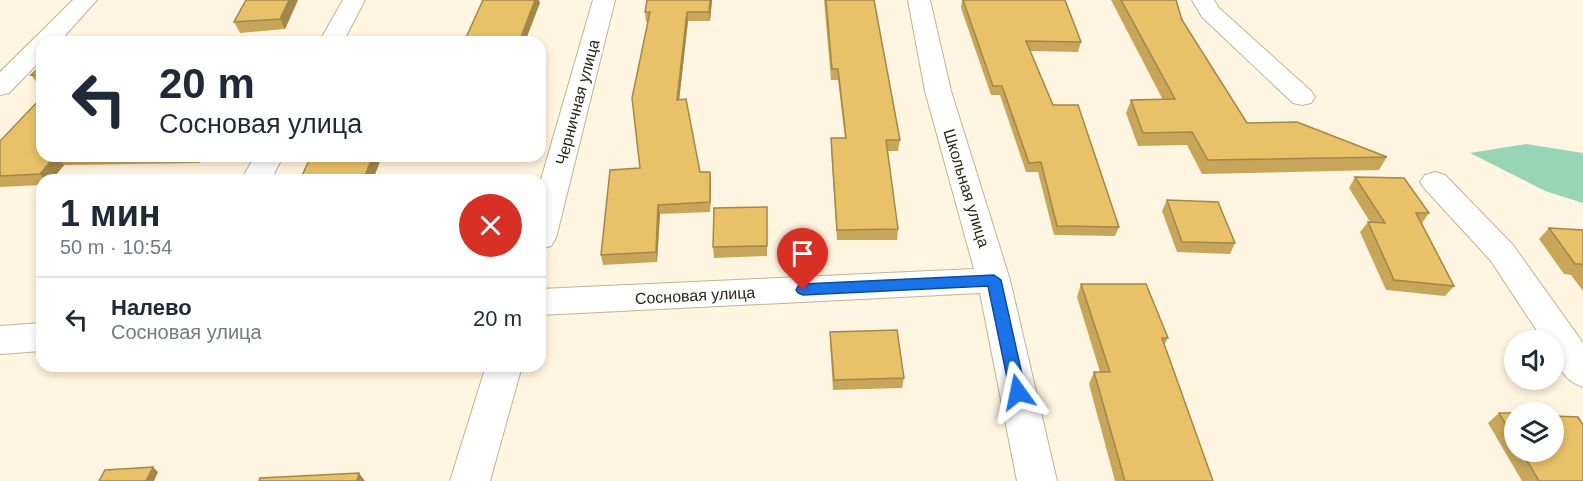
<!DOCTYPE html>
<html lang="ru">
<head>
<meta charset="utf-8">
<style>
  :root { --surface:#fff; --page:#f6f6f7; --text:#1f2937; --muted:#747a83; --line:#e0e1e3 }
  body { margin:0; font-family:Arial,sans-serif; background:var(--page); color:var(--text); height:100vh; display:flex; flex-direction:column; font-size:22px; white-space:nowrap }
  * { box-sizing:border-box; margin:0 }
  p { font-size:20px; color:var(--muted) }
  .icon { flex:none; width:33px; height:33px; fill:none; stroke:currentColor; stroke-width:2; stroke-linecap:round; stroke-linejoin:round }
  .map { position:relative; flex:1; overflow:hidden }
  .panel { position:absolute; left:36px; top:174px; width:510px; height:198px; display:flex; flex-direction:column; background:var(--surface); border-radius:18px; box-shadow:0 3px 9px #0003 }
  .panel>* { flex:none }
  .guide { position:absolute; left:36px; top:36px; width:510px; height:126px; border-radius:18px; box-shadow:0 3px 9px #0003; background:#fff; color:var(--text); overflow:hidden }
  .fabs { position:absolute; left:1504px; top:330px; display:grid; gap:12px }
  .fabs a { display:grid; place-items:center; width:60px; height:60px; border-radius:50%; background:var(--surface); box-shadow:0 3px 9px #0003; font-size:30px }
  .pin { position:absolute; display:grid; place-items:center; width:51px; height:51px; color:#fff; margin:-62px -26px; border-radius:50% 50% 50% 0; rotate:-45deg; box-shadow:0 0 6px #0007 }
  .pin .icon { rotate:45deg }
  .me { position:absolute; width:66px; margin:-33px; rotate:348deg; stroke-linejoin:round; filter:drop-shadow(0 0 4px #0008) }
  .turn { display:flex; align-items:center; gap:21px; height:126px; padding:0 24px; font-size:27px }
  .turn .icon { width:78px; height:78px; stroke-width:2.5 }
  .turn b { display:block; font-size:42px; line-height:51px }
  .round { display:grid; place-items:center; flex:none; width:63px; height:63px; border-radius:32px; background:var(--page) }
  .head { display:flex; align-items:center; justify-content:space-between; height:102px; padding:0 24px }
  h1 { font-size:36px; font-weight:600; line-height:45px }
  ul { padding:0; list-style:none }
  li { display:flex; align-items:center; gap:18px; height:84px; padding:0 24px; border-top:2px solid var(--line) }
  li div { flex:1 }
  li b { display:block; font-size:22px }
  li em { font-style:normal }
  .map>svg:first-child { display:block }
</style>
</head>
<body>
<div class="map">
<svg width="1583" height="481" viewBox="0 0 1583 481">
  <rect width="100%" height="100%" fill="#fff5e0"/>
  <!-- green -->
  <path fill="#97d5b6" d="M1526 144 1583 153V203L1545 191 1470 153Z"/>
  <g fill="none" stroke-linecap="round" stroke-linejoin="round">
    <!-- minor casing -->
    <g stroke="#c2b291" stroke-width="2">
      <path id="minor" d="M73 0H97L59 42H42V59L9 93 0 95V72Z
        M343 0H365L343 42H319Z
        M593 0H615L556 238 551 246 540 249V183Z
        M908 0H930L951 91 1010 280 1057 481H1017L980 293 540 315V289L974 269 925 91Z
        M1192 0H1214L1219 8 1311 91 1315 97 1311 103 1302 105 1293 103 1202 17Z
        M255 156H283L271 180H241Z
        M1435 172 1445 175 1513 245 1583 343V387C1562 380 1554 362 1554 340H1543L1491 261 1425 189 1420 182 1425 175Z
        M42 323V351L0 354V326Z
        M486 366H522L490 481H450Z"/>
    </g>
    <!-- minor -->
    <use href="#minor" fill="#fff" fill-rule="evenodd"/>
  </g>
  <!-- wall -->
  <path fill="#c8a659" d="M298 0 285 29 240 33 234 22Z
    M647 0H712L710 21H688L679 100 700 172H710L711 182 710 212 660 214 657 262 603 265 601 255 640 168 648 22H646L645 12Z
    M824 0H874L900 140 898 151H887L898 229 897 240H837L831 149V138H845L838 80H831Z
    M962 0H1065L1081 42 1078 52 1030 51 1053 105 1119 227 1115 236 1054 235 1038 172H1026L1000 95H991L961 8Z
    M1111 0H1176L1182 20 1247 123 1387 157 1379 170 1202 174 1187 145 1138 146 1126 113 1131 100H1163Z
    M42 65V85H39L31 75Z
    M0 141 42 156H203L199 163 64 165 52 180H42V185L0 187Z
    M1355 177 1429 213 1422 223 1454 286 1445 296 1386 290 1360 232 1368 222H1370L1349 188Z
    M1167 200 1235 243 1230 254 1177 252 1162 211Z
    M767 207V256L714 258 713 247Z
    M1549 228 1583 230V291L1571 275 1564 274 1539 239Z
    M1081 284 1168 338 1164 345 1213 481H1115L1089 384 1094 372H1100L1077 297Z
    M830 332 904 378 902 388 833 390 830 342Z
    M1499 413H1515V452H1554L1583 481H1522L1488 423Z"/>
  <!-- shaded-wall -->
  <path fill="#a38749" d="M289 0H298L285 29 280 19Z
    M535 0H539L540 3 525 42H519Z
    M710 0H712L710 21 709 12Z
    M687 12 688 21 678 110 677 100Z
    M55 156H57L64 165 52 180H45L40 174Z
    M194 156H203L199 163Z
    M373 156H382L373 180H363Z
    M710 172 711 182 710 212Z
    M658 205 660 214 657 262 656 252Z
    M153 467 158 472 154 481H146Z
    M359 473 365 481H357Z"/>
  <!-- building -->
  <path fill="#e9c168" stroke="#a38749" stroke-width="1.5" d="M246 0H289L280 19 234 22Z
    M483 0H535L519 42H464Z
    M647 0H710L709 12H687L677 100 686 99 700 172H710V202L658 205 656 252 601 255 610 170 640 168 632 98 650 12H645Z
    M826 0H874L900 140H886L898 229 837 230 831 138H846L838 69H832Z
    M963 0H1065L1081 42 1026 41 1053 105H1078L1119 227 1057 226 1041 162 1029 163 1002 86H993Z
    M1121 0H1176L1182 20 1247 123 1297 122 1387 157 1208 160 1192 132 1143 133 1131 100 1175 99Z
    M71 38 144 39 142 42H67Z
    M42 65V75H31Z
    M42 97V156H55L40 174 0 176V141Z
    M311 156H373L363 180H300Z
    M1355 177 1404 178 1429 213H1416L1454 286 1394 280 1368 222 1385 223Z
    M1167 200 1218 202 1235 243 1182 242Z
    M767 207V246L713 247 714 208Z
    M1549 228 1583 230V266L1581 264H1575Z
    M1081 284H1146L1168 338H1162L1213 481H1125L1094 372H1110Z
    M897 330 904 378 834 380 830 332Z
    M1499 413H1515V440Z
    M1554 416 1578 417 1583 425V481H1539L1522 452H1554Z
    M153 467 146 481H99L105 470Z
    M359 473 357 481H259L260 478Z"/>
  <!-- route -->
  <path fill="#1a73e8" stroke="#114b97" stroke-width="1.5" d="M994 275 1001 280 1026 392 1023 396 1018 398 1012 396 1010 392 988 286 803 295 798 293 796 290 798 286 803 284Z"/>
  <g text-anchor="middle" stroke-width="5" stroke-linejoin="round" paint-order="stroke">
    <!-- street labels -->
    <g font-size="16" fill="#2c2619" stroke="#fff">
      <text transform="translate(577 102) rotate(-75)" y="6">Черничная улица</text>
      <text transform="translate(967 188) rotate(73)" y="6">Школьная улица</text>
      <text transform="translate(695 295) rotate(-3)" y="6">Сосновая улица</text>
    </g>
  </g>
</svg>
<div class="fabs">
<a><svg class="icon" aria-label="sound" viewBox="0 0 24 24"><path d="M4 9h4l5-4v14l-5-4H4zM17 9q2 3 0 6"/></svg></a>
<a><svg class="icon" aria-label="layers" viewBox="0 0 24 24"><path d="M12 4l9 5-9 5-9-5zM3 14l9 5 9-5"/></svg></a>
</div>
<div class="pin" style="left:803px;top:290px;background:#d93025"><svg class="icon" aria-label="arrive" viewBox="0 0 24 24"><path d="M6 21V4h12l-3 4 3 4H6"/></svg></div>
<svg class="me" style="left:1018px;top:392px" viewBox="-20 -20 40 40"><path d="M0-17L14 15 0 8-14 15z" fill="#1a73e8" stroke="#fff" stroke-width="4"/></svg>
<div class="guide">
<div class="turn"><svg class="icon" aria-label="left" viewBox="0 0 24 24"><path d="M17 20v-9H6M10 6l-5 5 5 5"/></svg><div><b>20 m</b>Сосновая улица</div></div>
</div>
<section class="panel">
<div class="head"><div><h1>1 мин</h1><p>50 m · 10:54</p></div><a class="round" style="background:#d93025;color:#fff"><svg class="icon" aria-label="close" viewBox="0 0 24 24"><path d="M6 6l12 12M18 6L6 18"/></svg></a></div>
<ul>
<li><svg class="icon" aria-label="left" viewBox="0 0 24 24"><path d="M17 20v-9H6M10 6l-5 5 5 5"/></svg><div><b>Налево</b><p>Сосновая улица</p></div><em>20 m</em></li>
</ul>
</section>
</div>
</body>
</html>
